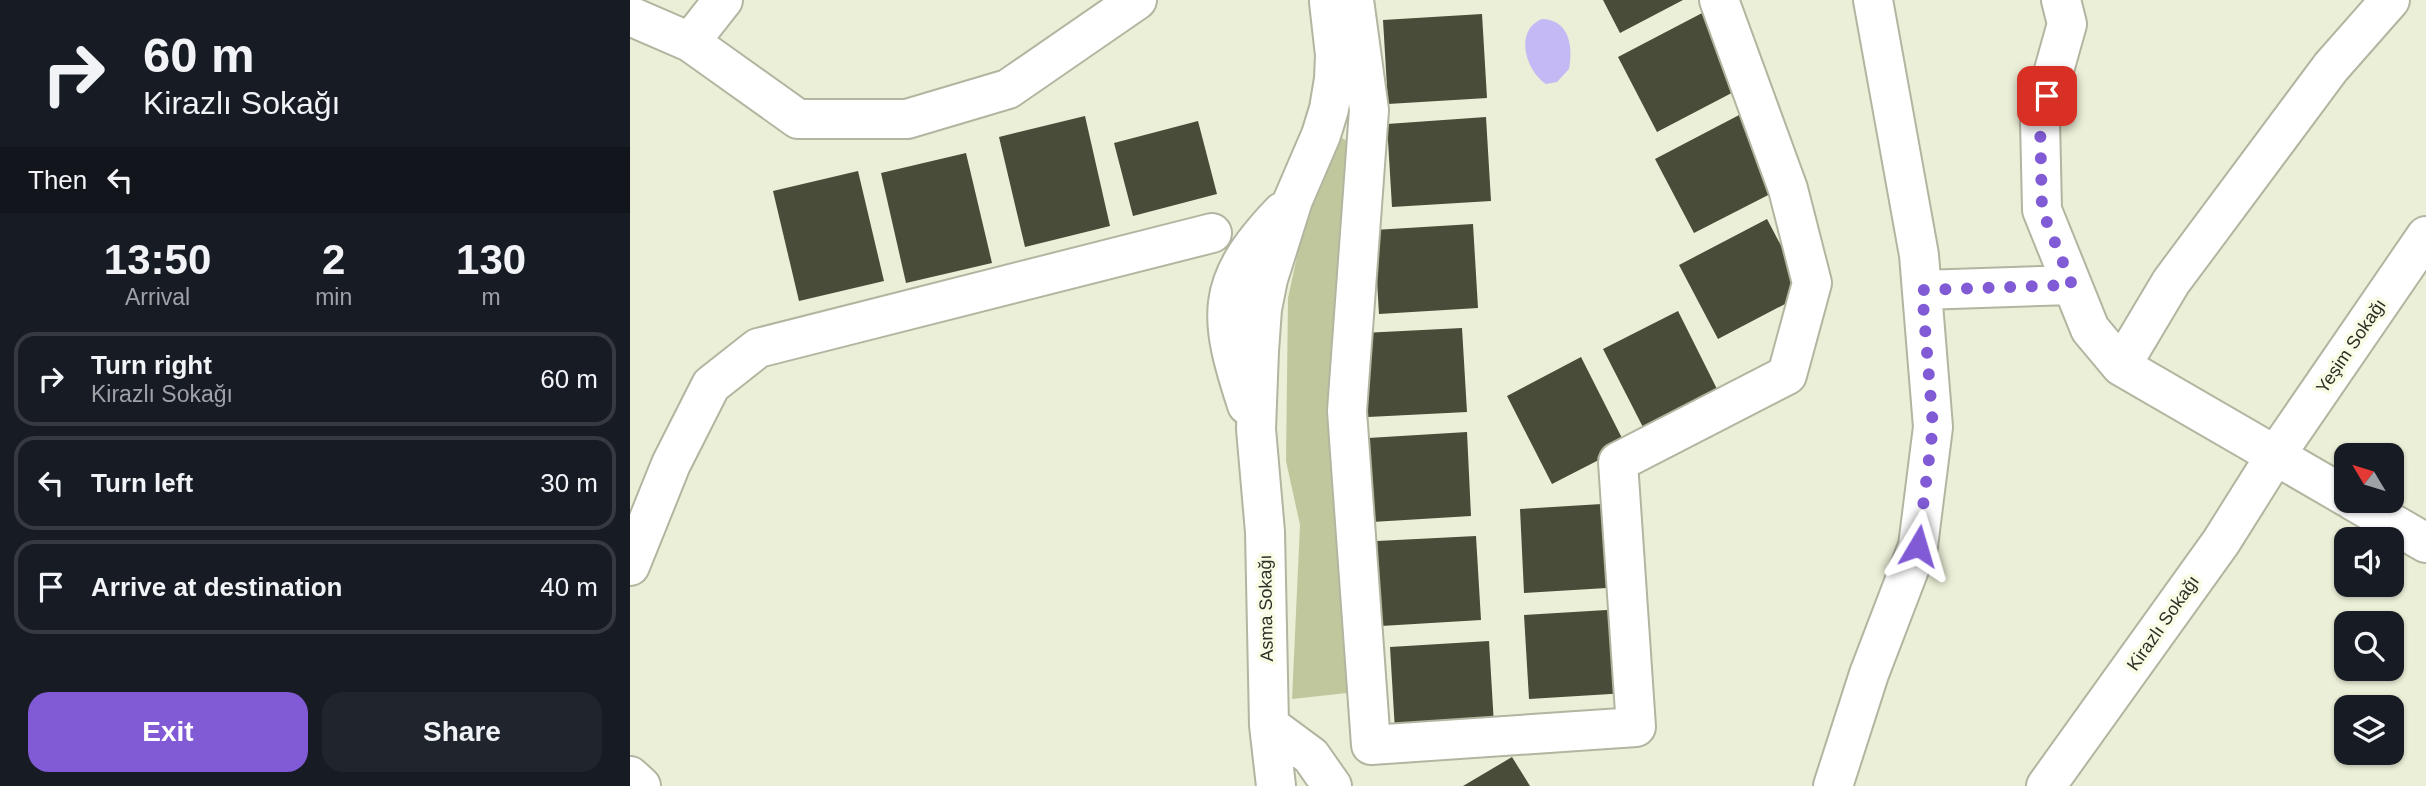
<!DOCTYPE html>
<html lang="en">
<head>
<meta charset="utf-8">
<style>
  :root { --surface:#171b24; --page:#20242c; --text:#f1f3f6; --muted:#9ea1a6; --line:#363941; --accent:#815bd6 }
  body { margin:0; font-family:Arial,sans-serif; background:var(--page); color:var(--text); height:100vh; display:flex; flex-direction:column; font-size:26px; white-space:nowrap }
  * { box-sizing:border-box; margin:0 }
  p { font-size:23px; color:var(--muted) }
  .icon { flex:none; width:38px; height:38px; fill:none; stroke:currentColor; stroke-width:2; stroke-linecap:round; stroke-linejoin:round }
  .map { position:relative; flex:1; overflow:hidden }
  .drawer { display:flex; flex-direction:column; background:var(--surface); width:630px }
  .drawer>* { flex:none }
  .banner { background:#171b24; color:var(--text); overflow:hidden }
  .needle { width:46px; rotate:308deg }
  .tools { position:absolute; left:1704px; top:443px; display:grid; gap:14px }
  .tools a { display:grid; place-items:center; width:70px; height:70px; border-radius:14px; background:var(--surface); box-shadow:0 2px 5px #0004; font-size:35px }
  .pin { position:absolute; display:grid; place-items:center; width:60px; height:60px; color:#fff; margin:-30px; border-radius:14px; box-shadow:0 4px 10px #0006 }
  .me { position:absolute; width:77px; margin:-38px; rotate:7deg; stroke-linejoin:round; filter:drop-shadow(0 0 5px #0008) }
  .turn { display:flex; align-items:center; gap:24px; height:147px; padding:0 28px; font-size:32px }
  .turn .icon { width:91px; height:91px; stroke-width:2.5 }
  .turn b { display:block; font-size:49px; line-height:60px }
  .then { display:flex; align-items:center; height:66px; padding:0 28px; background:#0003; gap:14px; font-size:26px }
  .eta { display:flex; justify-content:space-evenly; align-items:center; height:119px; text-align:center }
  .eta b { font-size:42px; font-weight:600; line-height:49px }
  .primary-button { display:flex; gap:14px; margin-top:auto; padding:14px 28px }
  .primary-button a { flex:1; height:80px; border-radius:21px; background:var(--accent); color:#fff; font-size:28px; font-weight:600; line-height:80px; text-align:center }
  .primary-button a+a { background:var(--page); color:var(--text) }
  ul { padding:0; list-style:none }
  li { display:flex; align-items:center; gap:21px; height:94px; margin:0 14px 10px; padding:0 14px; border:4px solid var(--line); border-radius:21px }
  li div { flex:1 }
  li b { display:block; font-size:26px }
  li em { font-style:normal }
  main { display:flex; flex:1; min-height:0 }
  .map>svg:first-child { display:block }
</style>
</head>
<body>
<main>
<section class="drawer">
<div class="banner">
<div class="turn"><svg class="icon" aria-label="right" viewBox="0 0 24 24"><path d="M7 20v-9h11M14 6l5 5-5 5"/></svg><div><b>60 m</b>Kirazlı Sokağı</div></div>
<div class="then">Then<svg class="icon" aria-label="left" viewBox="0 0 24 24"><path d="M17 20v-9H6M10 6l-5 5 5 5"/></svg></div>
</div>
<div class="eta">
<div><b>13:50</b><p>Arrival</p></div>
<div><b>2</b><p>min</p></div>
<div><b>130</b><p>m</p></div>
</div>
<ul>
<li><svg class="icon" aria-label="right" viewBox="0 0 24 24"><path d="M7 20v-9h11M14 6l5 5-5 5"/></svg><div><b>Turn right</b><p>Kirazlı Sokağı</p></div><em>60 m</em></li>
<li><svg class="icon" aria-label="left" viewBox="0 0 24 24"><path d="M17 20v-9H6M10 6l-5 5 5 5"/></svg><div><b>Turn left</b></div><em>30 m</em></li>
<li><svg class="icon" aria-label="arrive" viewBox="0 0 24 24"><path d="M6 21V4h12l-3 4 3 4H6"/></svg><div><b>Arrive at destination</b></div><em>40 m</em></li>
</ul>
<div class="primary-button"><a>Exit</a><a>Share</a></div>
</section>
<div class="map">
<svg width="1796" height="786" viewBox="0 0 1796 786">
  <rect width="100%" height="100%" fill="#ebefd7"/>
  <!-- green -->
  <path fill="#c1c79d" d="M708 135 725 147 711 473 717 693 662 699 670 525 656 461 658 298 680 196Z"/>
  <!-- water -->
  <path fill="#c5b9f5" d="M912 19C940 20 943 47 939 69L927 82 916 84C895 70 884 30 912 19Z"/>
  <!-- building -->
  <path fill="#494c38" d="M973 0H1053L990 33Z
    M1076 11 1115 86 1027 132 988 57Z
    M852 14 857 98 758 104 753 20Z
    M1113 113 1152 188 1064 233 1025 159Z
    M455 116 480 226 395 247 369 137Z
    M856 117 861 201 762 207 757 124Z
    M568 121 587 194 503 216 484 143Z
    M336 153 362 263 276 283 251 173Z
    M228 171 254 281 169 301 143 191Z
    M1137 219 1176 293 1088 339 1049 265Z
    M843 224 848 308 749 314 744 230Z
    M1048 311 1092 399 1018 437 973 349Z
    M832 328 837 412 738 417 733 333Z
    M951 357 996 446 922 484 877 396Z
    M837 432 841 516 742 522 738 438Z
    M988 503 993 587 894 593 890 509Z
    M846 536 851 620 751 626 747 541Z
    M993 609 997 693 899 699 894 615Z
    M859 641 864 725 765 731 760 647Z
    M882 757 900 786H833Z"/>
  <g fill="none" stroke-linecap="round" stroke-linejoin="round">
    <!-- minor casing -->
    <g stroke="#b2b59f" stroke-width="42">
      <path id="minor" d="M724 0 739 110 717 411 741 745 1006 727 988 462 1157 375 1182 283 1158 189 1089 0
        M1431 0 1437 24 1410 120 1412 210 1460 329 1491 366
        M0 16 60 42 168 119H277L378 89 507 0
        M60 42 93 0
        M1292 290 1442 285
        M617 405C588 316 584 283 652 212
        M1717 497 1491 366 1541 282 1701 67 1760 0
        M1722 500 1796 543
        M0 566 41 464 81 385 128 348 582 233
        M639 725 681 756 702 786
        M0 776 11 786
        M646 786 639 725 635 532 626 429 629 351 632 309 638 279 663 200 691 135 699 109 704 79 705 55 699 2
        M1203 786 1239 674 1288 546 1303 427 1289 255 1243 0
        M1416 786 1591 542 1645 456 1796 236"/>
    </g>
    <!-- minor -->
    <use href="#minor" stroke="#fff" stroke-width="38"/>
  </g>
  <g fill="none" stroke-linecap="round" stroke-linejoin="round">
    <!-- route -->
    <path stroke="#815bd6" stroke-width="12" stroke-dasharray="0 21.6" d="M1288 546 1303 427 1292 290 1442 285 1412 210 1410 120 1417 96"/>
  </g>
  <g text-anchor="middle" stroke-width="7" stroke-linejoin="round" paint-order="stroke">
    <!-- street labels -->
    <g font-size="18" fill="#2e2f26" stroke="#f8fce4">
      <text transform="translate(1721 346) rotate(-56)" y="6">Yeşim Sokağı</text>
      <text transform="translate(636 608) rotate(-91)" y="6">Asma Sokağı</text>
      <text transform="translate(1533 623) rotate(-55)" y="6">Kirazlı Sokağı</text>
    </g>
  </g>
</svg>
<div class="tools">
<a><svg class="needle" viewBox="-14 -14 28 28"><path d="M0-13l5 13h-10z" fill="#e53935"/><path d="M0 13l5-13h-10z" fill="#9ea1a6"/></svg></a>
<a><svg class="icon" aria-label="sound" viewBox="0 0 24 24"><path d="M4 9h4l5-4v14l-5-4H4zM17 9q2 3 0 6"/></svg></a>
<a><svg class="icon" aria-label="search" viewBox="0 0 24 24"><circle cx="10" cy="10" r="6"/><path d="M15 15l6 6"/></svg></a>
<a><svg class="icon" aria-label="layers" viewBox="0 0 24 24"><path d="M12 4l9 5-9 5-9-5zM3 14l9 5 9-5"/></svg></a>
</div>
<div class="pin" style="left:1417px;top:96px;background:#d93025"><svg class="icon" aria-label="arrive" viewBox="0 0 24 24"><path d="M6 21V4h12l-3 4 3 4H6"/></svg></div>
<svg class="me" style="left:1288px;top:546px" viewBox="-20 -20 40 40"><path d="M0-17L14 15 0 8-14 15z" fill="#815bd6" stroke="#fff" stroke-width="4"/></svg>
</div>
</main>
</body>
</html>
